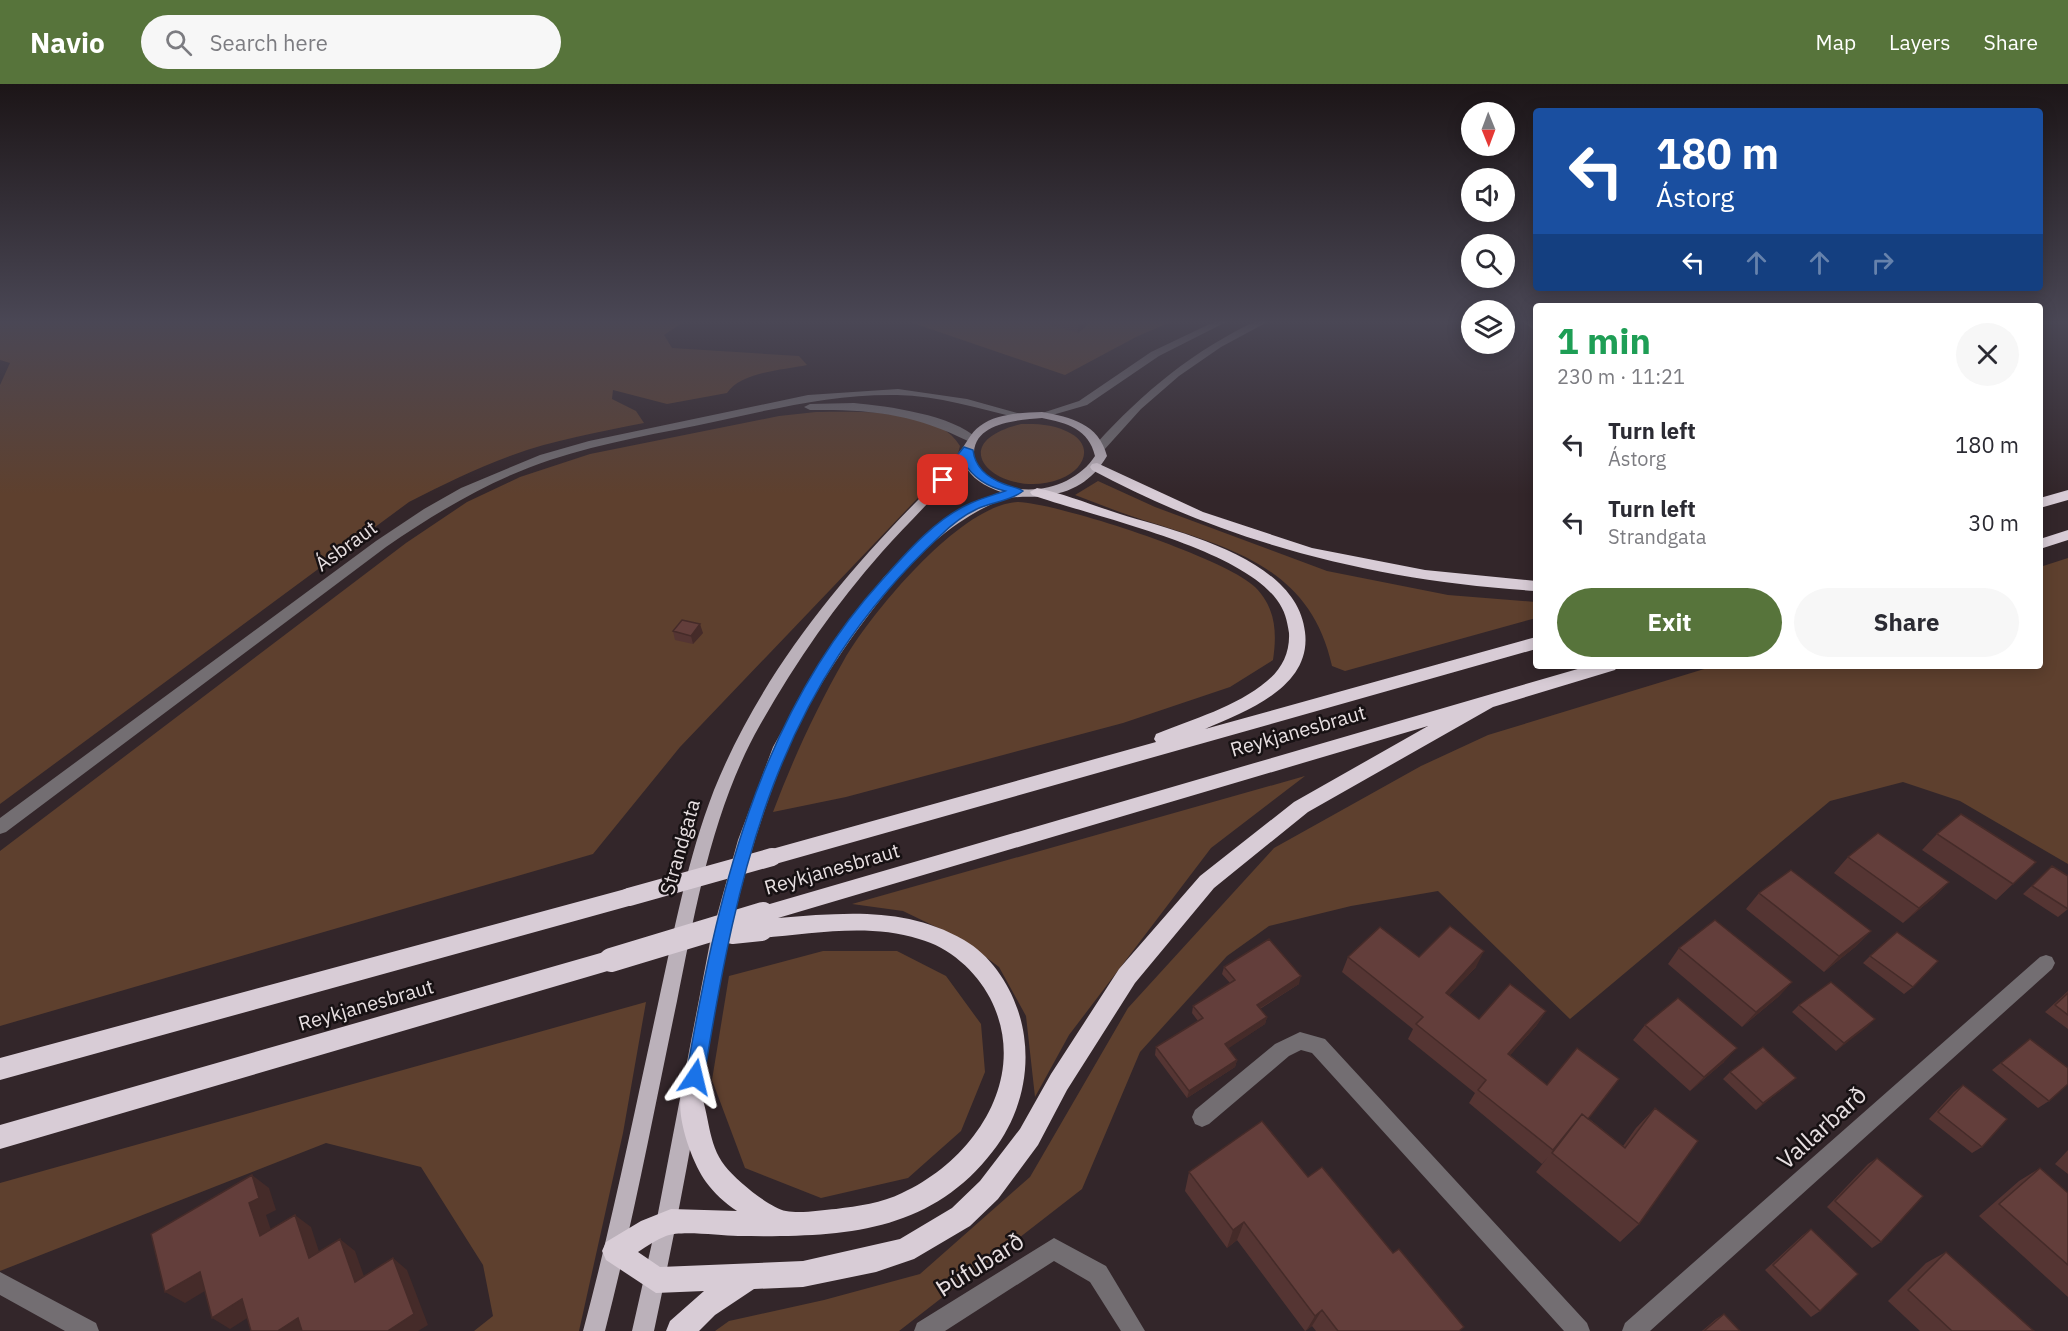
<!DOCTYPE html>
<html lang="en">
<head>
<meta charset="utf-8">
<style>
  :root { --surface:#fff; --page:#f7f7f7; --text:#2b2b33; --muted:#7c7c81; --accent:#57743b }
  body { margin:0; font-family:"IBM Plex Sans",sans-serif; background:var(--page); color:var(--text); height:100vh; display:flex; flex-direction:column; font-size:22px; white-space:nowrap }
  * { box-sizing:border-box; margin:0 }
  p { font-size:20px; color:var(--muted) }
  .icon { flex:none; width:33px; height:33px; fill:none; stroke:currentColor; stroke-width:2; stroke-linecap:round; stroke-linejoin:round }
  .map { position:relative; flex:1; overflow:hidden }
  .sheet { position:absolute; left:1533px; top:219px; width:510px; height:366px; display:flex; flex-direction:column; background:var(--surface); border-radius:6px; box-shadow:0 3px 15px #0003 }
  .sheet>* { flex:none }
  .banner { position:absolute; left:1533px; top:24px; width:510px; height:183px; border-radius:6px; box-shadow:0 3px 15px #0003; background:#1a4fa0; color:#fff; overflow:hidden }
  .needle { width:39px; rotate:179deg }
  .buttons { position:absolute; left:1461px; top:18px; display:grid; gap:12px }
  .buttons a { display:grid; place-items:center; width:54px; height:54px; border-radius:50%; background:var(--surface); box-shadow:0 3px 15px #0003; font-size:30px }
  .pin { position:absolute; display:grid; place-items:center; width:51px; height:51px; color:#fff; margin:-26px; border-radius:12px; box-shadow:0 3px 9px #0006 }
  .me { position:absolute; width:66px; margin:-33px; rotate:10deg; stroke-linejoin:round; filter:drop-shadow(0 0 4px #0008) }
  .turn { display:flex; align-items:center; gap:21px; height:126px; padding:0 24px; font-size:27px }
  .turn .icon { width:78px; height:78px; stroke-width:2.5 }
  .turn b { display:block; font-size:42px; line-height:51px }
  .lanes { display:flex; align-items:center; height:57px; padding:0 24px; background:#0003; justify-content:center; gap:30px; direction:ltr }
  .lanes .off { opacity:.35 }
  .round { display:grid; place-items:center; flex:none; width:63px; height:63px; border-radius:32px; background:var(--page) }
  .headline { display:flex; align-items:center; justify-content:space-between; height:102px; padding:0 24px }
  h1 { font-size:36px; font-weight:700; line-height:45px; color:#1e9e55 }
  .button { display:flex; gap:12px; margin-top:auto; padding:12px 24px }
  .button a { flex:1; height:69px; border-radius:36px; background:var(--accent); color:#fff; font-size:24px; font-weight:700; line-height:69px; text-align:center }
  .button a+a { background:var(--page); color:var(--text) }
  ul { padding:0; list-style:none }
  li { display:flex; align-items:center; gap:18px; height:78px; padding:0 24px }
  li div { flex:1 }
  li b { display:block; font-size:22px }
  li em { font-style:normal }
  header { display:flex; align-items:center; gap:36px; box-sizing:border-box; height:84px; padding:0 30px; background:var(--accent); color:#fff }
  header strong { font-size:28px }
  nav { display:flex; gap:33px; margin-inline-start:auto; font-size:21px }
  .search { width:420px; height:54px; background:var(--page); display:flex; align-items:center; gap:15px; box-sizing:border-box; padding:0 21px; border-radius:33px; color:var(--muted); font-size:22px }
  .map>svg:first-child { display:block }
</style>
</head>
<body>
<header>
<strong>Navio</strong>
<div class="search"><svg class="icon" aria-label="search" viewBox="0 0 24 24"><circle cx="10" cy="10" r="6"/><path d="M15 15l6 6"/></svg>Search here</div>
<nav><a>Map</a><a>Layers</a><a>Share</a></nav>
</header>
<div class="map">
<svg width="2068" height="1247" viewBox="0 0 2068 1247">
  <rect width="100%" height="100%" fill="#33262a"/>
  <!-- green -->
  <path fill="#5e402e" d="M0 236H687L664 251 672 264 799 272 807 281C783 286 741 288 727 309L667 320 613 306 612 315 636 327 644 339C599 348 553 356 510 372 475 385 442 401 409 418L0 720V301L10 279 0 276Z
    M904 236H1175L1136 253 1065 291Z
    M816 328C856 328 938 323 960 362L957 373 680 663 593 770 0 942V767L406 459 467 418 520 393 590 370 779 332Z
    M1021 340C1037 340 1052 340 1066 347 1096 360 1085 386 1060 395 1004 417 936 361 1021 340Z
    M1098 397 1155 423 1327 487 1448 511 1536 518V534L1345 587 1332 582C1311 486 1235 465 1153 439 1126 431 1101 421 1075 411Z
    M1018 418C1062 420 1225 474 1255 503 1276 524 1277 549 1273 576L1230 603 1123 639 846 713 773 728C793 675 816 625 844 576 872 528 961 420 1018 418Z
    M2068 474V780L1960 717 1903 698 1830 717 1570 935 1438 807 1351 822 1269 842 1227 872 1140 968 1082 1105 899 1247H715L729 1237 824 1216 920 1190 1030 1093 1128 924 1274 764 1421 682 1488 651 1714 582H2040V483Z
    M1305 692 1211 764 1069 951 1035 1013 1026 932 999 883 963 856 903 827 852 820Z
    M823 867H897L946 892 981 940 985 988 961 1047 908 1094 821 1114 745 1084 712 996 729 892Z
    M646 918 623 1049 579 1247H474L493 1232 483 1181 421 1083 326 1059 0 1187V1099Z"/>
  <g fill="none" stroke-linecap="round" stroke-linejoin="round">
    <!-- minor -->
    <path fill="#736e72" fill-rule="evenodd" d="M1218 236H1230L1159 272 1087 321 1042 334 1036 331 1079 317 1151 268Z
      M1258 236H1271L1221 263 1179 292 1141 325 1104 366H1096V360C1143 308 1194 266 1258 236Z
      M1520 236H1531L1536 239V247Z
      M898 305 967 315 1028 332 1022 335C982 325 939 312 897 311 836 310 777 324 718 337 662 349 604 358 550 376 490 396 437 428 386 463L6 748 0 750V734L376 457 424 425 461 404 540 371 589 357 808 311Z
      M854 319C888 322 953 331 978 355L972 359 968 357C914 330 870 325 810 326L804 323 810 320Z
      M2046 871 2052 873 2055 879 2052 885 1650 1247H1622L1625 1239 2040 873Z
      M1300 948 1325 955 1587 1239 1590 1247H1564L1312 969 1301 966 1289 972 1209 1040 1202 1043 1195 1040 1192 1033 1195 1026 1275 960Z
      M1054 1154 1106 1182 1145 1247H1121L1090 1198 1054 1177 945 1247H914L917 1239Z
      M0 1188 96 1239 99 1247H65L0 1211Z"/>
    <!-- major -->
    <path fill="#bbb1ba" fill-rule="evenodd" d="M1042 328C1071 333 1099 340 1107 372 1092 397 1072 409 1043 412 1028 414 1016 411 1001 416 959 433 922 465 893 500 852 550 814 605 788 665 736 787 715 919 693 1049 681 1116 668 1181 654 1247H632L654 1150 711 853 738 756 773 663 823 573 884 493 913 463 942 439 974 419 1001 408C985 402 971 395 964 379 938 410 909 438 882 468 835 521 795 579 760 641 712 726 696 823 677 917 654 1027 633 1138 605 1247H583C612 1139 634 1030 658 920 674 848 687 776 714 706 759 595 834 501 918 416 933 401 948 385 960 367 967 359 970 349 980 342 997 329 1021 329 1042 328ZM1042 334C1067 339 1089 345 1095 372 1072 408 1010 419 979 385 975 381 974 374 974 368 976 338 1019 336 1042 334Z"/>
    <!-- highway -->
    <path fill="#d8ccd6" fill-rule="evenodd" d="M1097 379 1203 428 1312 464 1425 486 1536 497V507C1379 497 1231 461 1092 386L1090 383 1092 380Z
      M1037 404C1065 410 1092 421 1120 430 1178 448 1297 474 1305 548 1312 603 1247 627 1205 645L1536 553V565L772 781 765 779 762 773 765 767 772 765 1156 658 1154 655 1156 650C1193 635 1236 623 1267 597 1282 585 1290 568 1289 549 1287 536 1285 527 1277 516 1238 463 1094 433 1032 411L1030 408Z
      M2068 406V416L2040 424V414Z
      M2068 446V456L2040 465V455Z
      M1588 582H1618L1615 586 1493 623 1308 728 1214 804 1135 899 1067 1006 1038 1061 998 1115 970 1142 914 1175 876 1188 803 1203 754 1205 715 1231 699 1247H666L670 1237 704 1207 656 1209 606 1176 602 1167 606 1158 641 1137 671 1125 737 1127C725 1119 714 1109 706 1098 692 1079 673 1027 683 1005L691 1002 699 1005C710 1030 707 1059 725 1082 736 1096 768 1123 786 1127 801 1130 821 1126 836 1125 858 1122 882 1119 902 1109 974 1076 1031 993 990 914 976 887 949 863 919 855 868 839 812 850 761 854L753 851 750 845 758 837 752 830 756 824ZM1428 642 1294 718 1200 792 1119 885 1051 990 1020 1045 980 1097 952 1124 900 1155 803 1177 660 1183 638 1168C647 1162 656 1156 666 1152 682 1146 720 1152 738 1152 836 1153 928 1152 993 1067 1018 1035 1030 993 1024 952 1019 915 997 875 964 856 905 822 843 829 778 834Z
      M629 804 636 807 639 813 636 819 629 822 0 996V974Z
      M611 866 619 869 622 876 619 883 611 886 0 1065V1041Z"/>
    <!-- highway-bridge-far1 -->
    <path stroke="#d8ccd6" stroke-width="18" d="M629 813 772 773"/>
    <!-- highway-bridge -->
    <path stroke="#d8ccd6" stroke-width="24" d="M732 848 761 845
      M611 876 763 830"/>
  </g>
  <!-- wall -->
  <path fill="#553533" d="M1034 236H1093L1078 249Z
    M673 547 703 549 693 560 675 556Z
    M1937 750 2036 778 1996 816 1922 766Z
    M1848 773 1949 798 1933 814 1903 839 1834 789Z
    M2052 782 2068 825 2058 833 2023 810Z
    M1759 809 1871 847 1855 863 1824 888 1746 825Z
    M1679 864 1792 898 1778 913 1742 943 1668 880Z
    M1870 872 1913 903 1904 910 1863 879Z
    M1348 873H1419L1476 883 1449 911 1479 935 1546 927 1536 942 1510 971 1623 1062 1636 1044 1655 1024 1639 1140 1620 1158 1536 1088 1548 1073 1542 1080 1469 1019 1475 1009 1408 955 1413 945 1342 888Z
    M1224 883 1299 900 1260 925 1267 933 1265 940 1228 964 1237 976 1235 983 1187 1014 1155 971 1156 963 1198 937 1192 929 1193 922 1230 899 1222 890Z
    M2068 907V945L2045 928Z
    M1799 921 1875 935 1836 967 1792 928Z
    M1645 941 1724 978 1690 1007 1633 956Z
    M2030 955 2049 1017 2038 1024 1992 986Z
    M1730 988 1796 994 1756 1026 1723 995Z
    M1963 1001 1982 1063 1972 1069 1929 1035 1954 1008Z
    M2068 1066V1090L2055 1080Z
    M1877 1074 1881 1158 1872 1164 1827 1123 1868 1080Z
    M2040 1084 2068 1109V1213L1979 1132 2019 1097Z
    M1189 1088 1308 1093 1393 1169 1460 1247H1316L1312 1242 1305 1247 1237 1156 1227 1164 1185 1107Z
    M1811 1145 1820 1227 1811 1233 1765 1186 1803 1151Z
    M1946 1168 2034 1247H1920L1888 1217 1926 1179Z
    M1724 1230 1740 1247H1702L1716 1235Z"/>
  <!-- shaded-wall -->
  <path fill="#452b29" d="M1078 236H1093L1078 249Z
    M700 540 703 549 693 560 691 552Z
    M1949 798 1933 814 1903 839 1919 824Z
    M1871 847 1855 863 1824 888 1839 872Z
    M1484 867 1476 883 1438 923 1446 909Z
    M1301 892 1299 900 1254 928 1257 921Z
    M1792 898 1778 913 1742 943 1756 928Z
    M1546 927 1536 942 1499 984 1508 970Z
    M1267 933 1265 940 1223 968 1225 960Z
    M1875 935 1867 943 1836 967 1844 959Z
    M1737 964 1724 978 1690 1007 1704 993Z
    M1237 976 1235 983 1187 1014 1189 1007Z
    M1796 994 1788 1001 1756 1026 1763 1019Z
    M252 1091 269 1104 276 1126 266 1131 277 1164 260 1152 249 1119Z
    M295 1131 311 1143 325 1186 309 1174Z
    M1244 1138 1237 1156 1227 1164 1233 1146Z
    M340 1155 355 1167 370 1209 355 1198Z
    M393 1174 407 1186 428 1241 418 1247H388Z
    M200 1188 218 1199 185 1219 165 1208Z
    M242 1215 260 1226 230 1245 212 1234Z
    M1322 1226 1312 1242 1306 1247 1315 1232Z
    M298 1234 311 1247H278Z"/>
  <!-- building -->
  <path fill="#633e3b" stroke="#452b29" stroke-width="1.5" d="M682 536 700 540 691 552 673 547Z
    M1961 730 2036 778 2013 800 1937 750Z
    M1878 749 1949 798 1919 824 1848 773Z
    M2052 782 2068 792V825L2032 802Z
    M1791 786 1871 847 1839 872 1759 809Z
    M1715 836 1792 898 1756 928 1679 864Z
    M1450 842 1484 867 1446 909 1479 935 1510 900 1546 927 1508 970 1547 1001 1577 964 1619 995 1588 1035 1582 1030 1553 1066 1478 1006 1486 996 1416 940 1423 933 1348 873 1380 843 1419 873Z
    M1897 848 1938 877 1913 903 1870 872Z
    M1269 855 1301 892 1257 921 1267 933 1225 960 1237 976 1189 1007 1156 963 1203 934 1193 922 1235 896 1224 883Z
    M1831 898 1875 935 1844 959 1799 921Z
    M2068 909V931L2055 921Z
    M1678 914 1737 964 1704 993 1645 941Z
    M2030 955 2068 984V1000L2049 1017 2001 979Z
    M1763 963 1796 994 1763 1019 1730 988Z
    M1963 1001 2007 1035 1982 1063 1938 1028Z
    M1655 1024 1698 1057 1639 1140 1552 1069 1582 1030 1625 1064Z
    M1262 1037 1308 1093 1322 1083 1393 1169 1399 1165 1464 1243 1459 1247H1338L1322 1226 1315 1232 1244 1138 1233 1146 1189 1088Z
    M1877 1074 1923 1112 1881 1158 1835 1117Z
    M2040 1084 2068 1109V1181L1999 1120Z
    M252 1091 259 1114 249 1119 260 1152 295 1131 309 1174 340 1155 355 1198 393 1174 414 1230 388 1247H302L298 1234 278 1247H251L242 1215 212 1234 200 1188 165 1208 151 1150Z
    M1811 1145 1858 1190 1820 1227 1773 1181Z
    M1946 1168 2034 1247H1952L1908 1206Z
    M1724 1230 1740 1247H1704Z"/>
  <!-- sky -->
  <linearGradient id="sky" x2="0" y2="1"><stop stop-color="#1c1517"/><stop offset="0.58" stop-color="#4a4755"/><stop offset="1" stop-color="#4a4755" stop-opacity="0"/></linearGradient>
  <rect width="2068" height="410" fill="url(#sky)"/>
  <!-- route -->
  <path fill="#1a73e8" stroke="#114b97" stroke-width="1.5" d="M964 363 973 366C975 384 988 394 1004 400 1011 403 1017 403 1023 407 1011 417 991 418 977 425 964 431 950 442 940 452 777 603 738 783 704 993L701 999 695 1001 688 999 686 993C717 815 756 634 882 496 906 469 936 434 971 419 982 414 994 411 1005 407 988 403 972 393 964 378L947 399H939V394Z"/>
  <g text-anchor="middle" stroke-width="5" stroke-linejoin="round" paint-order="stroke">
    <!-- street labels -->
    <g font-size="20" fill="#e7dfe1" stroke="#171113">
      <text transform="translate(346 462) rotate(-36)" y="7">Ásbraut</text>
      <text transform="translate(1298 647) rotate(-16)" y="7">Reykjanesbraut</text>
      <text transform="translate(680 763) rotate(-74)" y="7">Strandgata</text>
      <text transform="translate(832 785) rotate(-16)" y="7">Reykjanesbraut</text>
      <text transform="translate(366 921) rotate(-16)" y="7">Reykjanesbraut</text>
    </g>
    <!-- near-street labels -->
    <g font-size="24" fill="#e7dfe1" stroke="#171113">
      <text transform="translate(1822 1044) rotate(-42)" y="8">Vallarbarð</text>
      <text transform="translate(980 1181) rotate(-32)" y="8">Þúfubarð</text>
    </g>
  </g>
</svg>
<div class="buttons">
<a><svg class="needle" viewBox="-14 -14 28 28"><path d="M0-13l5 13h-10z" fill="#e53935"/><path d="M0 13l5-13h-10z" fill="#7c7c81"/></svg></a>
<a><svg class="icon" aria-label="sound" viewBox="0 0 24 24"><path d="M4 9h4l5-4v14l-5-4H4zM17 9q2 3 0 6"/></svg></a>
<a><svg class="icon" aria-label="search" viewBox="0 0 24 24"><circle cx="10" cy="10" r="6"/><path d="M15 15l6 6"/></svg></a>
<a><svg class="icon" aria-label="layers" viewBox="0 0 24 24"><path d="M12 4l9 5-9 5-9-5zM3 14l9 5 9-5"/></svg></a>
</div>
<div class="pin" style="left:943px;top:396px;background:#d93025"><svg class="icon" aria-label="arrive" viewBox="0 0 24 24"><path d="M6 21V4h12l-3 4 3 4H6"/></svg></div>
<svg class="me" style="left:695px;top:993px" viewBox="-20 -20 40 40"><path d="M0-17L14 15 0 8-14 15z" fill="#1a73e8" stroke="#fff" stroke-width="4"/></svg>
<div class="banner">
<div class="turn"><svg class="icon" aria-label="left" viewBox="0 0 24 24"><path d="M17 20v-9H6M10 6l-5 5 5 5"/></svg><div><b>180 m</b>Ástorg</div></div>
<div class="lanes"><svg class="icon" aria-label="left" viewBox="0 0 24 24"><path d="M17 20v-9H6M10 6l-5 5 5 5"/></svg><svg class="icon off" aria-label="ahead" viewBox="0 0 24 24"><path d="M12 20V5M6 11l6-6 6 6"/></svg><svg class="icon off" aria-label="ahead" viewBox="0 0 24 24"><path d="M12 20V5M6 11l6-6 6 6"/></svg><svg class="icon off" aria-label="right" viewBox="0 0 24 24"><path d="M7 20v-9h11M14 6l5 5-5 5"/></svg></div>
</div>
<section class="sheet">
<div class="headline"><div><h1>1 min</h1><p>230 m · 11:21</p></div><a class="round"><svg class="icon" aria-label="close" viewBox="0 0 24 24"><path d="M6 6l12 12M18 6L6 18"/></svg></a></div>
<ul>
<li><svg class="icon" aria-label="left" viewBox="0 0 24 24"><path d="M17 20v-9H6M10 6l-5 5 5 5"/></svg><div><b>Turn left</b><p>Ástorg</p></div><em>180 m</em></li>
<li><svg class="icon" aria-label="left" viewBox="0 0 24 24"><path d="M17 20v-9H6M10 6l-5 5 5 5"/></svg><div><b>Turn left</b><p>Strandgata</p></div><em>30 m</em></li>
</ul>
<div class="button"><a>Exit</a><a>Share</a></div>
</section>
</div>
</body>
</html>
